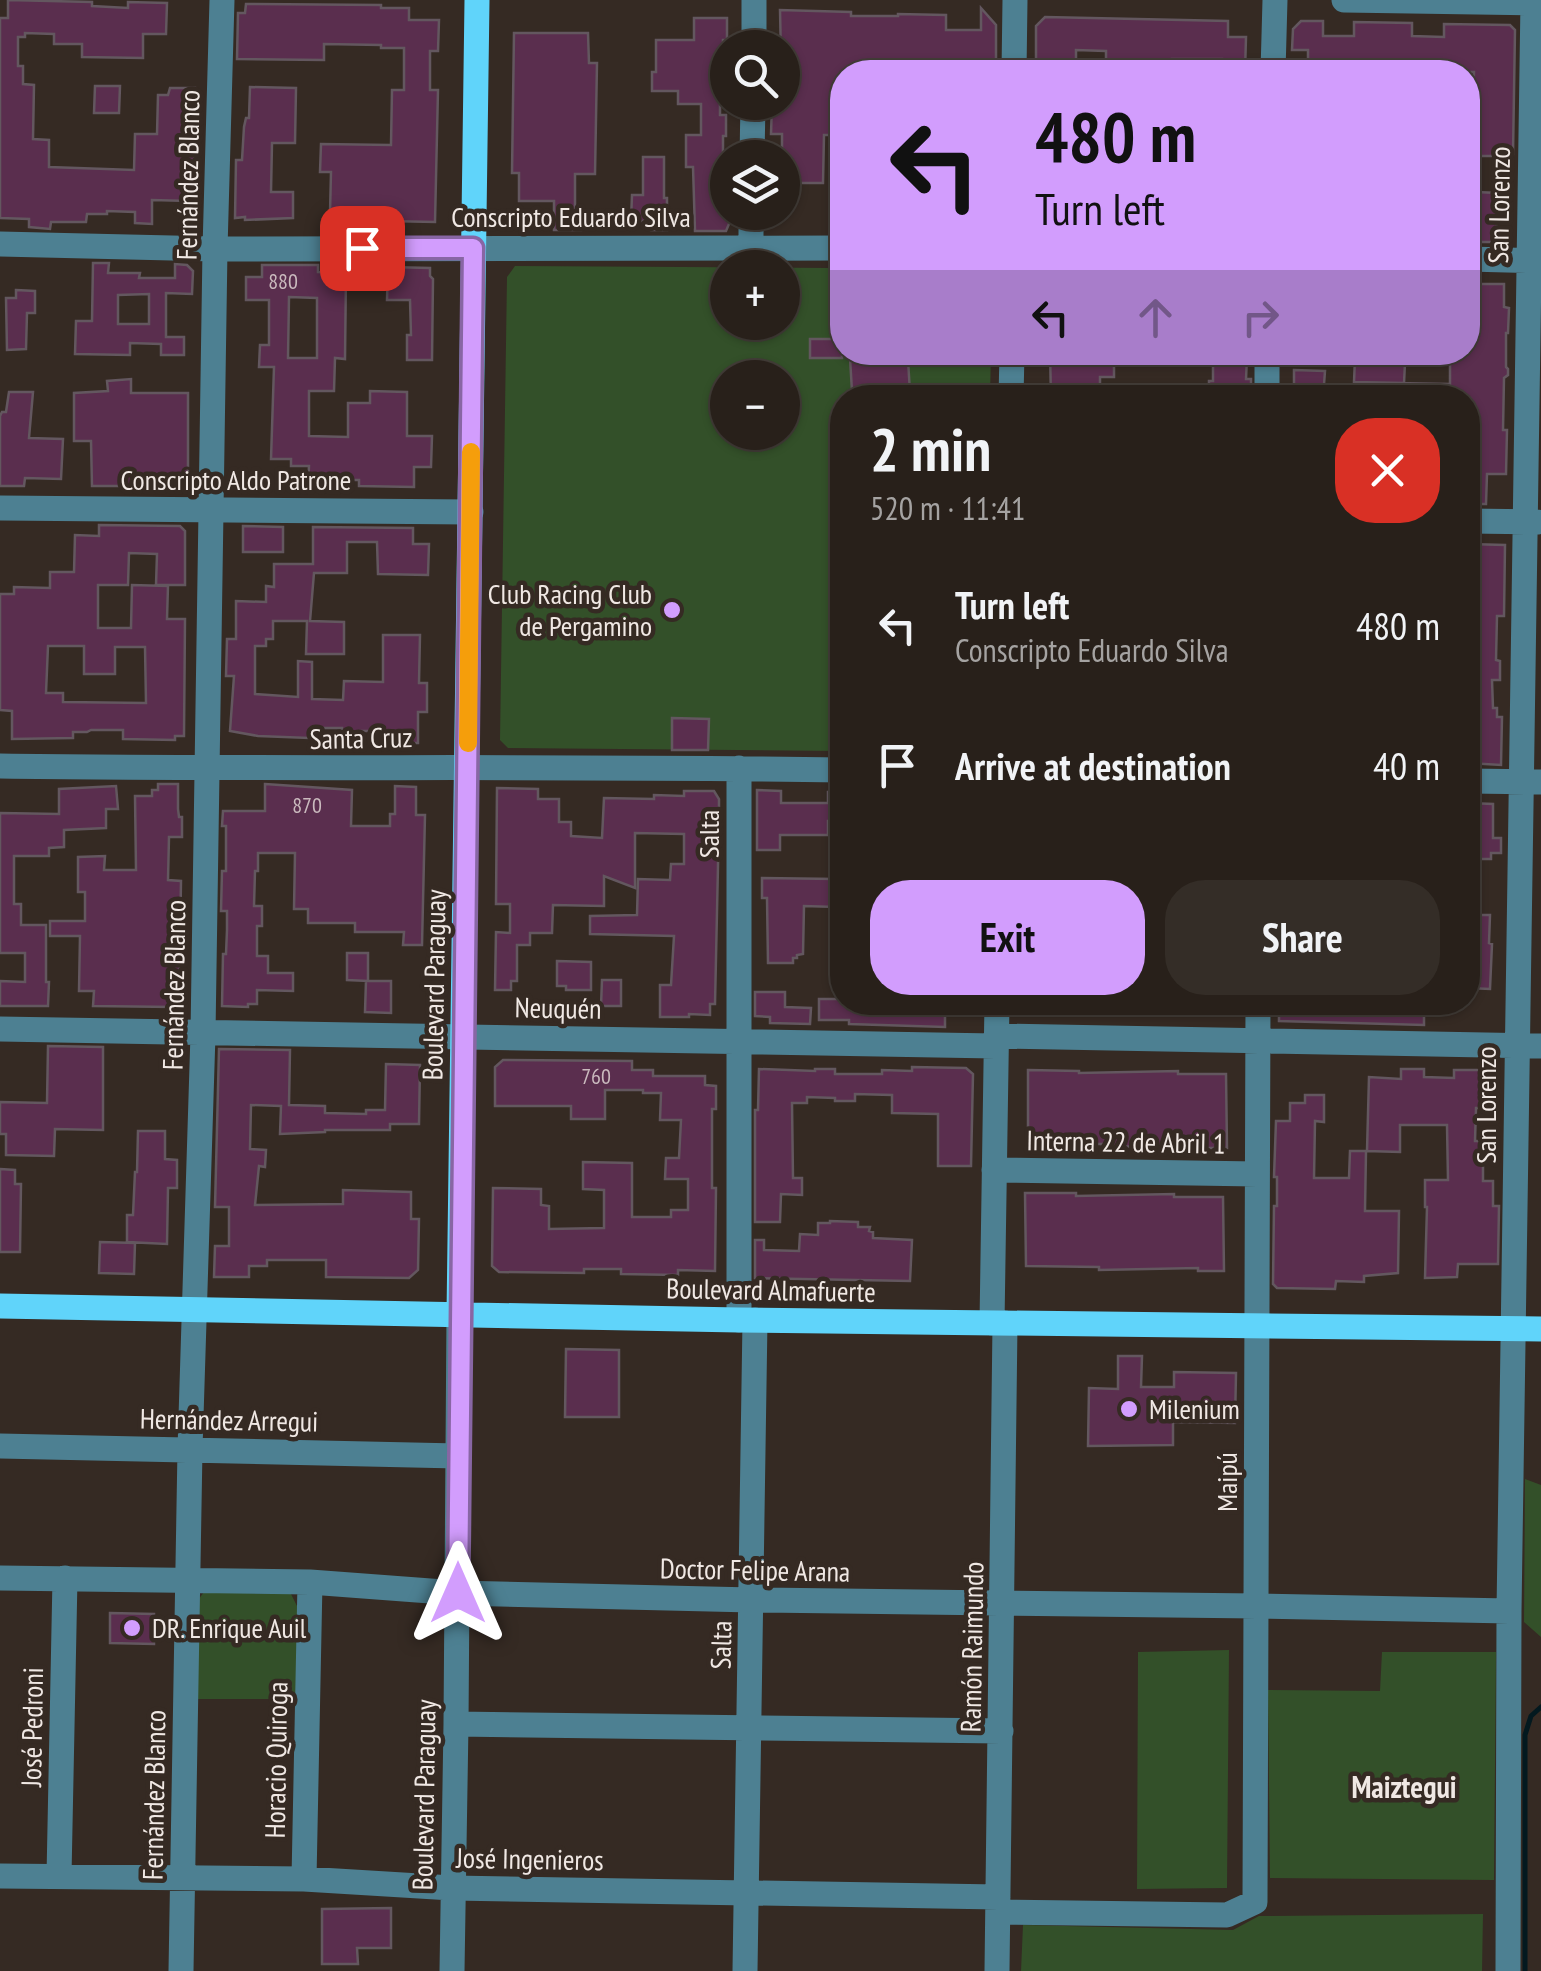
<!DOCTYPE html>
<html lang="en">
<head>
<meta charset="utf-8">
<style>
  :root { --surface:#28201a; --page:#342d27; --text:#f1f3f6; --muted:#a5a3a2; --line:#443e39; --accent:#d29dfd }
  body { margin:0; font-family:"PT Sans Narrow",sans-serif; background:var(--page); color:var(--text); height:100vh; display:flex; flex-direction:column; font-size:38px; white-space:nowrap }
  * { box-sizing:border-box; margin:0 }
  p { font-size:32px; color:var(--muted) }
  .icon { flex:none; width:55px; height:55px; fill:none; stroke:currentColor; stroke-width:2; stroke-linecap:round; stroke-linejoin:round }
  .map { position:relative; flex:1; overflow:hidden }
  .side { position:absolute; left:830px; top:385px; width:650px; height:630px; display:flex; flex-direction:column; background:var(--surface); border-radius:40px; box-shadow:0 2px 8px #0004,0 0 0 2px var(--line) }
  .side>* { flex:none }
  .hud { position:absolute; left:830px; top:60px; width:650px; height:305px; border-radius:40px; box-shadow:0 2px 8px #0004,0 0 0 2px var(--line); background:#d29dfd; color:#111; overflow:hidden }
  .buttons { position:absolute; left:710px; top:30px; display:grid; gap:20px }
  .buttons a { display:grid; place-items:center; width:90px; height:90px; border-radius:50%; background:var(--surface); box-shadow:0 2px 8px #0004,0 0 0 2px var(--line); font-size:50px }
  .pin { position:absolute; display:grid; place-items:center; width:85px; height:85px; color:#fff; margin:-42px; border-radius:20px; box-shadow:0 5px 15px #0006 }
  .me { position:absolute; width:110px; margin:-55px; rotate:0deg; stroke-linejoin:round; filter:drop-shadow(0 0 8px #0008) }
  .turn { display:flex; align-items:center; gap:35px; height:210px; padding:0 40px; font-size:45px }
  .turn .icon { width:130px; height:130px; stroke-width:2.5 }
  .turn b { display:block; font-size:70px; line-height:85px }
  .lanes { display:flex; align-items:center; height:95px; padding:0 40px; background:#0003; justify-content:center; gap:50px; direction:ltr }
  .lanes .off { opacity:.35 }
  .round { display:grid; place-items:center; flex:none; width:105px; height:105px; border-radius:40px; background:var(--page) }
  .overview { display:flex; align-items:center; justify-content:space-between; height:170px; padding:0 40px }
  h1 { font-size:60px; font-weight:700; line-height:75px }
  .button { display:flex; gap:20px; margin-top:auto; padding:20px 40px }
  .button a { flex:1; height:115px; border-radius:40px; background:var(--accent); color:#111; font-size:40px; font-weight:700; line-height:115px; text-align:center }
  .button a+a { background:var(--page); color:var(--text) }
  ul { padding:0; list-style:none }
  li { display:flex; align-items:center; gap:30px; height:140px; padding:0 40px }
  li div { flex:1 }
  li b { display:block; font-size:38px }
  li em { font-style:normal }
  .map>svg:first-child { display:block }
</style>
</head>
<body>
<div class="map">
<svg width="1541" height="1971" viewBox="0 0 1541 1971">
  <rect width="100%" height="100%" fill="#352a23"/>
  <!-- green -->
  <path fill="#335029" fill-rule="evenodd" d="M515 266 828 268V285H842V352L991 353 990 397 842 398V751L508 748 500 740 507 277ZM728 268H782V322H728ZM728 378H782V432H728Z
    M1525 1479 1541 1485V1637L1524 1622Z
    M204 1592 291 1594 298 1608 297 1699H197L198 1600Z
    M1229 1650 1227 1888 1137 1889 1138 1652Z
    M1382 1652H1496L1494 1880 1270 1878 1268 1690 1380 1691Z
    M1483 1914 1482 1971H1021L1023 1925 1233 1930 1259 1916Z"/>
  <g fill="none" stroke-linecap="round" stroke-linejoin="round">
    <!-- stream -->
    <path stroke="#03191f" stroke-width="5" d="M1525 1971V1735L1531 1716 1541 1707"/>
  </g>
  <!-- building -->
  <path fill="#5a2e4e" stroke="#63575f" stroke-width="2.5" fill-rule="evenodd" d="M8 0 92 2V6L128 8V2L167 3 166 34H143V58L82 57V44H54V34L25 33V37H18V66H23V84L34 85 33 139 49 140V167L134 170 135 134H157L158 95H168L170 88H195L194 170H189V201L152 200V224L135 223V212L107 211V214H87L86 222H51L50 229 29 227V219L0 218V18H8Z
    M246 4 381 5V8H409V20H439L438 51H430V90H438L435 222 386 221V228L334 227V213H330L331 172H320L321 144 391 145 392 90H404V48H381V45L324 44V60L237 59 238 13H245Z
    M981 8 996 25V72H961V62L926 60H908V72H842V135H824L823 183H782V134H771L772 103 782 102 780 10 851 12V16H898V14L946 15V30H981Z
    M1045 17 1228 21V37H1246L1245 72H1222V59H1172V72H1115V68H1106V51L1076 50V72H1036V26Z
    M694 18H727V40H723V72H720V115H726V136H723V168H728V212H734L726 231H695L693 167H686V135H701V104H678V91H652V72H656V40H694Z
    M1301 21H1323V36H1354V22L1412 23V36L1444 37V24L1510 25 1515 30 1513 154H1503V156H1472L1473 125H1468V110H1473L1474 72H1374V63L1308 60V50H1292L1293 29Z
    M514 33H588L589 63H597L595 174H575V211H581V230H554V201H519V173H512Z
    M95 86H120L119 113H94Z
    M250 87 296 88 295 143H272L271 192H293V218L245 220V217L235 218 236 160H242L244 127 246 118H249Z
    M643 157H664V198H667V230H651V221H631L632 195H643Z
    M1476 192 1498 193 1496 242H1474Z
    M93 263H109L108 273H140L139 278H175V264L187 265 193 271 192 294 166 293V337H184V355H161V344L130 343V355L75 354 76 321H92ZM149 294V324H118V295Z
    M262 265H318V272L346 273 345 359 335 358 334 391H309V436L348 437V403H370V391L407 392V436H432L431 467H414V487L359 486V480H328V485L308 486 309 466H291V459H271L274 367H259L260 345H269V300H246V277H262ZM289 297 317 298V358H288Z
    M388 267 430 268V276L433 279 432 360H407V335H411L410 300H387Z
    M1469 284H1504V307L1509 308 1508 333H1506V367L1508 369V375L1504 378 1503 430H1507L1506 474H1487L1486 504H1468L1470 398H1397V383L1450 384V352H1468Z
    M16 290 35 291V313H27L26 349 7 350 6 298H16Z
    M810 339H842V358H810Z
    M1050 352H1114V377H1100V398H1051Z
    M1226 352H1243V357H1247L1246 379H1251V394H1238V398H1209V381H1213V364H1225Z
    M850 358H866L867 362 908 360 910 392 888 393V390L852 391Z
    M1355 358 1394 359V363H1405L1404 383 1354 382Z
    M1294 370 1325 371 1323 398H1294Z
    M131 379V393H188V481L184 486H92L91 441H74V393L108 391 107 381Z
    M9 392H33L29 438 63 439 61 479 25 478 24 486H0V416L2 412H6Z
    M99 525 180 526 185 531V585H156L157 554 129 553 128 585H98V628H131L132 585 168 586 167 619H185L184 736H175V740L123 739V730H91L87 732H73V738L12 739V711L0 710V594H14V587L50 588V572H74L75 535 99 536ZM48 646H84V674H115V647H145L146 703 63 702V693H46Z
    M243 526 283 527V552H243Z
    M313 527 413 528V544H429L428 575 378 574 377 542H347V573H314L310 621 344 622V654H306L307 621H273V639H266V646H255V694L298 697V661L312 662V699L343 700 344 681 383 682V635H420L419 683H427V712H418V743H394V731H360V748H342V728H310L309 738 258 736 230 731 234 676H226L227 639H236V601L266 602V586L274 587V564H313Z
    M1468 544 1505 545 1504 616H1497L1496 660 1500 661V680H1492L1493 708H1497V717H1502L1501 765 1468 763V710H1469L1468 651H1470L1471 608 1470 594H1468Z
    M672 718 709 719 708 750H672Z
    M158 784H178V809L179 817H182V837H169L168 880 181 881 179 1002 174 1007 93 1006 94 991H79L80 936H50V921H85V892H78V857L105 856 104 870H136L135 796H152V790H158Z
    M265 784 352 790 351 826H390V814H395V786L416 787V815H425L422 945H403L404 932H355V923H308V909H294L295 853H258V871H255L254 906H262V926H257V956H268V973H293V991L257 990V1004H248V1007L222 1006 223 954H226L227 930V911H221L222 871H226V826H222L223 811H265Z
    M116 786 118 809H106V828L64 830V847L49 848V856H14V904H21V925H46V982H49L48 1006H0V981L25 982V953H0V813L59 814V789Z
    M497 788 538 789V799H559V822H571V836L602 838 604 798 654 799V795L684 796V791H714L719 799V819L715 1004H710V1015L689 1014V1017H660V985H671L674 936 590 934V916L637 915 638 879 670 880 671 864H684V834L635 833V888L604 876V906L553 905 552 933H530V945H517V981H511V990H495L496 932 510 933V904H496Z
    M757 790 781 791V803H828V792H842V821H828V835H780V850H757Z
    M1468 803 1493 804V838H1501V853H1491V859H1468Z
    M762 878 836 879V907L804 906 803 954 797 955V958H793V963H768L767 898H762Z
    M1468 915H1490L1489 943 1492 944 1490 989 1468 988Z
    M347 953H368V981L347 980Z
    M557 961 591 962V990H566V986H557Z
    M602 980H621V1006H601Z
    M366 981H391V1013L365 1012Z
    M755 992H785V1007L811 1008 810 1024 770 1023V1017L755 1016Z
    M819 999H842V1002H945V1027L849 1024V1020H819Z
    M1279 1002H1424V1025L1279 1021Z
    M48 1046 103 1047V1130L55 1129 54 1156 6 1155V1134H0V1102L47 1103Z
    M219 1049 290 1050 289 1105 325 1106V1113L366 1114V1110H385L386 1064 420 1065 419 1124H390V1130H325V1132L280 1134 281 1106 251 1105 250 1149 266 1150 265 1167 259 1166 255 1205 343 1204V1190L411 1192V1219H419L418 1270 409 1278 326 1277V1260H267V1266H249V1277H214L215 1246H229V1207H215Z
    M503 1060 632 1061V1070H653V1076H705V1085L716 1086V1109H712V1188H716L715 1271 678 1270V1275L621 1274V1269H584V1273L499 1272 492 1266 493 1188 541 1189V1205L549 1206V1229L604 1228V1190L583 1189V1162L632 1163V1217H671V1210H688V1179H665L666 1158H679L681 1120H660L661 1093H643V1090H605V1119H571V1106H495V1067Z
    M912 1067 966 1068 973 1074 971 1166H938V1114L892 1113V1095L855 1094V1101H835V1098L807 1097V1103H792L793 1178H802V1195L781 1194 780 1222H755V1110H758L759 1069 815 1071V1069H835V1074H882V1070L912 1071Z
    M1401 1069H1424V1077L1454 1078V1070H1481L1480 1108H1476L1475 1141H1483V1181H1493V1206H1499L1498 1264H1458L1457 1277 1425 1278 1427 1207H1425V1180H1448L1447 1125H1400V1152L1367 1151 1369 1077 1401 1079Z
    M1028 1070 1079 1071V1073L1178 1071V1074H1226L1227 1148H1201V1145L1102 1147V1144L1028 1143Z
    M1305 1095H1324V1122L1315 1121 1314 1178H1349L1350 1151H1366L1365 1211H1399L1398 1273 1364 1276V1282L1336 1281 1335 1289 1277 1288 1273 1284 1274 1206H1277V1177H1274L1276 1121H1290V1103H1305Z
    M138 1131H165V1159L177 1160V1188H168L167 1244 127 1242V1215H133L135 1172H137Z
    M0 1169 15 1170V1184H21L20 1252H0Z
    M1025 1193H1076V1196L1174 1194V1197H1223L1224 1271H1198V1268L1099 1270V1267L1026 1266Z
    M830 1221 858 1222V1227H870L869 1231 873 1232V1238L912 1240 910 1281 755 1278V1240H764V1250L799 1251 800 1234 818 1235V1223H830Z
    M100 1242 135 1243 134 1274 99 1273Z
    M566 1349 619 1350V1417H565Z
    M1118 1356H1142L1141 1387H1174V1372L1236 1373 1235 1423 1173 1422V1445L1088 1446 1089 1388 1118 1389Z
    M110 1613 154 1614V1644L110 1643Z
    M391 1908V1948H357L358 1964H322V1909Z"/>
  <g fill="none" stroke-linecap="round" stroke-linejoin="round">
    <!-- minor -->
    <path stroke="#4d8092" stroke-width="25" d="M1344 0 1541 3
      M754 48V0
      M1014 72 1015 0
      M1273 72 1275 0
      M752 158 753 102
      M0 244 215 249 842 248
      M751 247V212
      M1468 259 1541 261
      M1011 398 1012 352
      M1267 398V352
      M0 508 471 512
      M1468 521 1537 522
      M0 766C281 770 562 765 842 770
      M739 768V1320
      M1468 781 1541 782
      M0 1029 995 1046
      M996 1036 1541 1046
      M994 1170 1257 1174
      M992 1323 997 1002
      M0 1446 458 1456
      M0 1578 310 1582 457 1593 752 1600 1257 1606 1509 1611
      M456 1724 1001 1731
      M0 1876 304 1879 452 1888 998 1897
      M59 1876 65 1578
      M304 1879 310 1582
      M999 1912 1227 1915 1255 1902 1258 1002
      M181 1971 190 1449 203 1034 215 249 222 0
      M452 1971 456 1724 459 1314
      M745 1971 755 1320
      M997 1971 1005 1323
      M1508 1971 1509 1611 1533 0"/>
    <!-- major -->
    <path stroke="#60d4fa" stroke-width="25" d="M0 1306 739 1320 1541 1329
      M459 1314 477 0"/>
  </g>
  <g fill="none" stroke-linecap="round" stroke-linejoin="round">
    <!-- route casing -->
    <g stroke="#8866a4" stroke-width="25">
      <path id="route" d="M362 248H473L458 1593"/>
    </g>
    <!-- route -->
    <use href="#route" stroke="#d29dfd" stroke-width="18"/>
    <!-- slow -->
    <path stroke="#f59e0b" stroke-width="18" d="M468 743 471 452"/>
  </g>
  <!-- markers -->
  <g fill="#d29dfd" stroke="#352a23" stroke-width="4">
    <circle cx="672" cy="610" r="10"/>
    <circle cx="1129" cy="1409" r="10"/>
    <circle cx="132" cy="1628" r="10"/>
  </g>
  <g text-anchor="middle" stroke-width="9" stroke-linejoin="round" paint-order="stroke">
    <!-- number labels -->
    <g font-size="22" fill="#cababe">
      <text x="283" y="289">880</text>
      <text x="307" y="813">870</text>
      <text x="596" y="1084">760</text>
    </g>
    <!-- street labels -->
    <g font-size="28" fill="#f0e8e4" stroke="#352a23">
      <text transform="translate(188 175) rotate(-89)" y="10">Fernández Blanco</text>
      <text transform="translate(1499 205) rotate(-89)" y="10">San Lorenzo</text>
      <text x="571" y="227">Conscripto Eduardo Silva</text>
      <text x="236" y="490">Conscripto Aldo Patrone</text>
      <text transform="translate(361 738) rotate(-1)" y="10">Santa Cruz</text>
      <text transform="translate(709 834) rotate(-90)" y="10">Salta</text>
      <text transform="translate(174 985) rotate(-89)" y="10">Fernández Blanco</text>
      <text transform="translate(434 985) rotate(-89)" y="10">Boulevard Paraguay</text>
      <text transform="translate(558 1008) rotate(1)" y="10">Neuquén</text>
      <text transform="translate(1486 1105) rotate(-90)" y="10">San Lorenzo</text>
      <text transform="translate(1126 1142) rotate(1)" y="10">Interna 22 de Abril 1</text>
      <text transform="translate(771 1290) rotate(1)" y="10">Boulevard Almafuerte</text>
      <text transform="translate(229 1420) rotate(1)" y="10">Hernández Arregui</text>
      <text transform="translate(1227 1482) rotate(-90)" y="10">Maipú</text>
      <text transform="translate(755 1570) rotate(1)" y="10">Doctor Felipe Arana</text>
      <text transform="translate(721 1645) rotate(-89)" y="10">Salta</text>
      <text transform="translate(972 1647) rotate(-89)" y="10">Ramón Raimundo</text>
      <text transform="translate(32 1727) rotate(-89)" y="10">José Pedroni</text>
      <text transform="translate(276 1760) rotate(-89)" y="10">Horacio Quiroga</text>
      <text transform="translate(154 1795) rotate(-89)" y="10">Fernández Blanco</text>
      <text transform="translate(424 1795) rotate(-89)" y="10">Boulevard Paraguay</text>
      <text transform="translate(530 1859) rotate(1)" y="10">José Ingenieros</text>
    </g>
    <!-- poi labels -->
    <g font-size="28" fill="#f0e8e4" stroke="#352a23" text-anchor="start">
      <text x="652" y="604" text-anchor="end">Club Racing Club<tspan x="652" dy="32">de Pergamino</tspan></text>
      <text x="1149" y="1419">Milenium</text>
      <text x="152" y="1638">DR. Enrique Auil</text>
    </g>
    <!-- neighbourhood labels -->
    <g font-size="30" font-weight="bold" fill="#f0e8e4" stroke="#352a23">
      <text x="1404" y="1798">Maiztegui</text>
    </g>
  </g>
</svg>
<div class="buttons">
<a><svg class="icon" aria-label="search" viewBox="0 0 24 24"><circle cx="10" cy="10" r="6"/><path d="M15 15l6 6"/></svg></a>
<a><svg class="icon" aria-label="layers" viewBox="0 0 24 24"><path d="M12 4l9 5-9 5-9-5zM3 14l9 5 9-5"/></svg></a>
<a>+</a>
<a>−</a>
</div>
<div class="pin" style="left:362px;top:248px;background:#d93025"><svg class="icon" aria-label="arrive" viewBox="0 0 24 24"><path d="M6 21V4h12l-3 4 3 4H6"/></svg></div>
<svg class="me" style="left:458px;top:1593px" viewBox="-20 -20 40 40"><path d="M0-17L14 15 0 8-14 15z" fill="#d29dfd" stroke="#fff" stroke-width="4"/></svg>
<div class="hud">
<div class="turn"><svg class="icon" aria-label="left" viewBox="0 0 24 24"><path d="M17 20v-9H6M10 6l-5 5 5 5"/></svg><div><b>480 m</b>Turn left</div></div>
<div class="lanes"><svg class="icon" aria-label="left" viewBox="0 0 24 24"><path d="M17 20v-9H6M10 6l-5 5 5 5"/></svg><svg class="icon off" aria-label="ahead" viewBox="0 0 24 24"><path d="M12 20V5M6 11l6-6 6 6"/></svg><svg class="icon off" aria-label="right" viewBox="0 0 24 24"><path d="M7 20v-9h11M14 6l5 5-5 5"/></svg></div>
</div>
<section class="side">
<div class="overview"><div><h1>2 min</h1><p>520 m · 11:41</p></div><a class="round" style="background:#d93025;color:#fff"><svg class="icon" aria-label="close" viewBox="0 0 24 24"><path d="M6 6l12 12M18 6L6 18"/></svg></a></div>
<ul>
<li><svg class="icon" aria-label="left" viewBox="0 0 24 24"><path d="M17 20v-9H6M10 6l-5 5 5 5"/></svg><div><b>Turn left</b><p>Conscripto Eduardo Silva</p></div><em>480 m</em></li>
<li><svg class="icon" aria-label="arrive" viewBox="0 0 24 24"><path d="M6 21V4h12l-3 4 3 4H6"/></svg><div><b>Arrive at destination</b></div><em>40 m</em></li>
</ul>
<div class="button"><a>Exit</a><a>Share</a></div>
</section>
</div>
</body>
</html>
